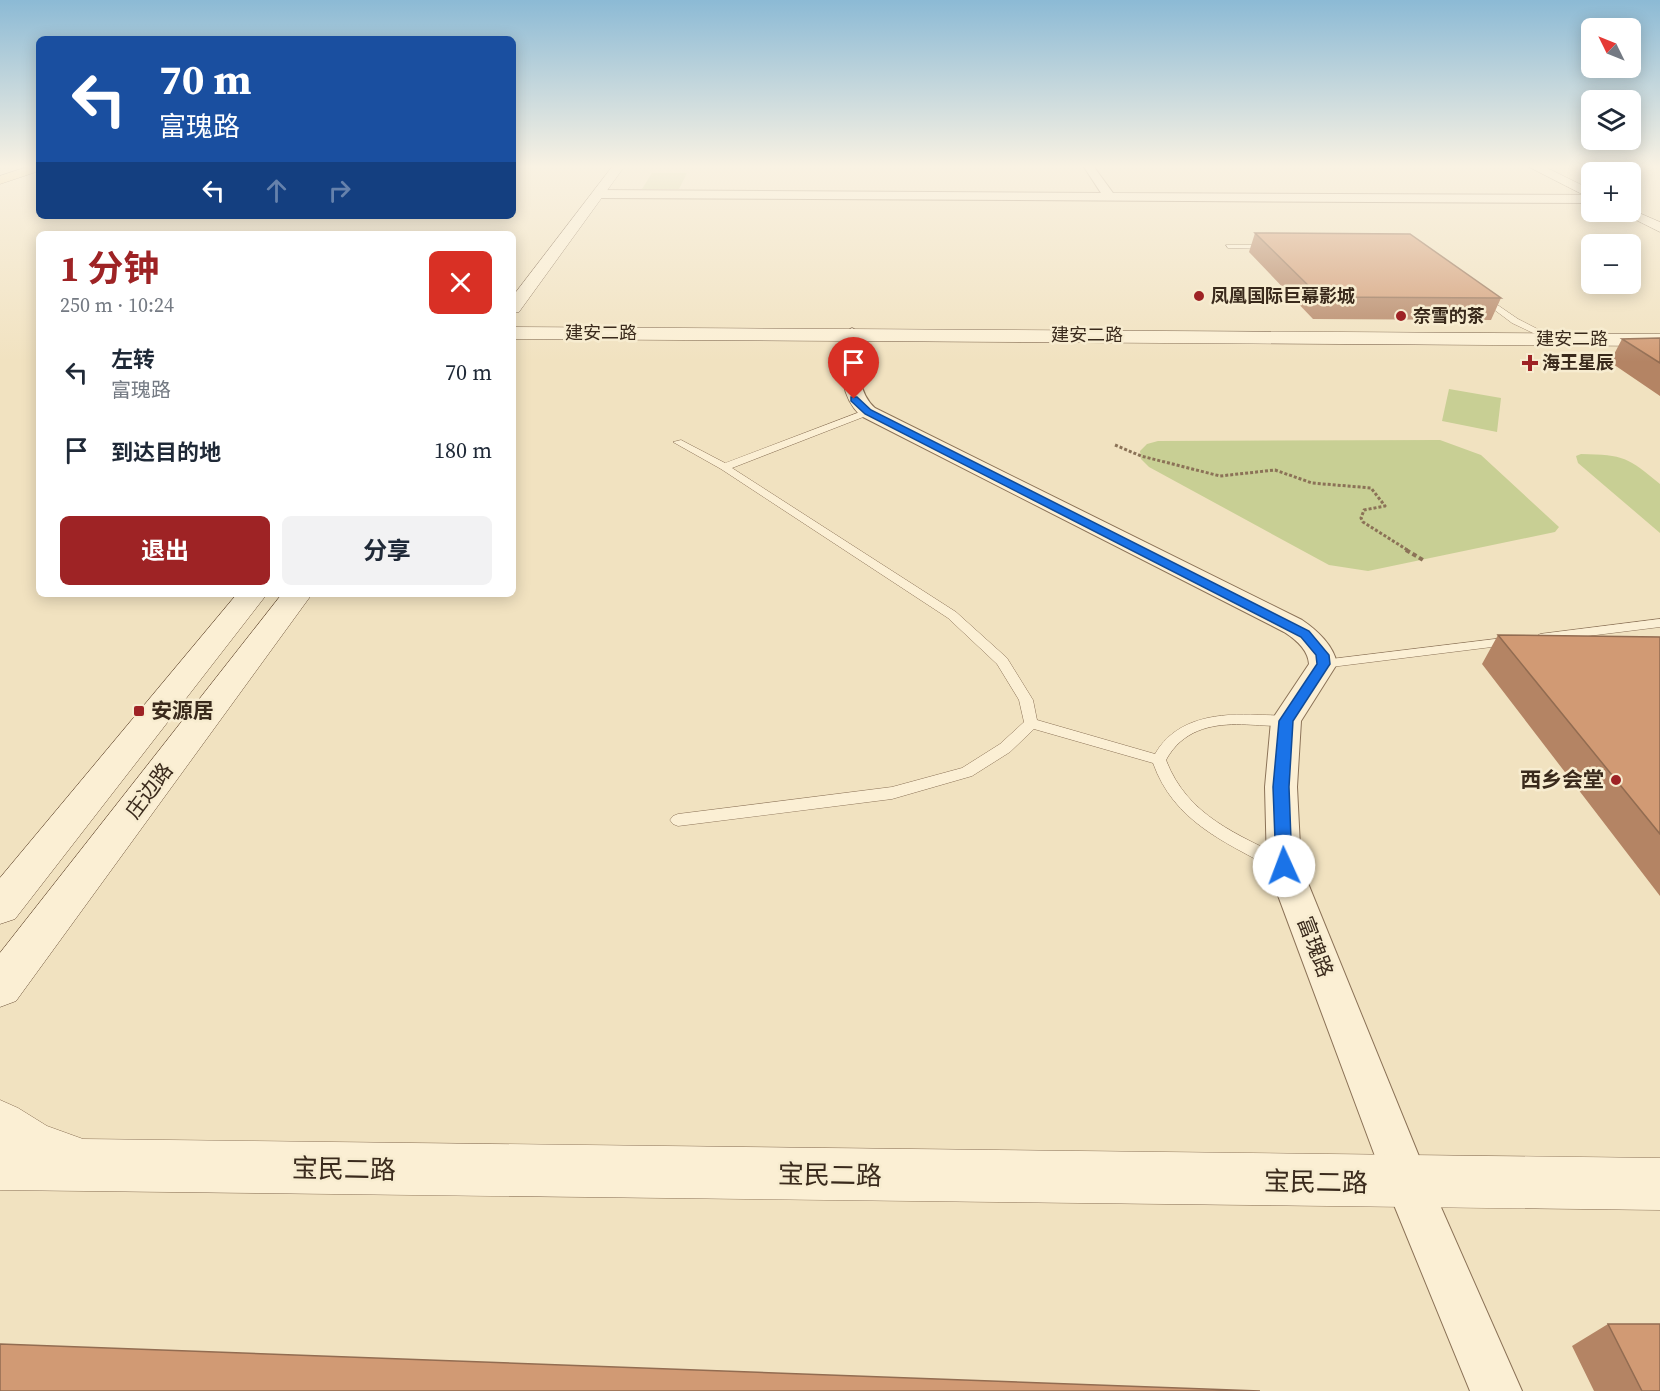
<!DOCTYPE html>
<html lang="zh">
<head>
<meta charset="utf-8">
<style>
  :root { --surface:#fff; --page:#f2f2f3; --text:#1f2937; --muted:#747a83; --accent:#9e2325 }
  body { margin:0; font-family:"Source Serif 4","Noto Sans SC",serif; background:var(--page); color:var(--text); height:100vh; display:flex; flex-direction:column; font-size:22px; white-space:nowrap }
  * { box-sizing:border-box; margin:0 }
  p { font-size:20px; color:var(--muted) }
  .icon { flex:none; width:33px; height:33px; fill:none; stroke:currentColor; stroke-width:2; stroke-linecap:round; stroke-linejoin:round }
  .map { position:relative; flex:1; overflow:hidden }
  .panel { position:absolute; left:36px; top:231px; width:480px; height:366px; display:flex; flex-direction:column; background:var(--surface); border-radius:9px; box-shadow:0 3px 15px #0003 }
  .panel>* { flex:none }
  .hud { position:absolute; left:36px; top:36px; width:480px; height:183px; border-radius:9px; box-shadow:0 3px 15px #0003; background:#1a4fa0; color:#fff; overflow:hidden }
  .needle { width:39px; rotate:313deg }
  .fabs { position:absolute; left:1581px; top:18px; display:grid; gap:12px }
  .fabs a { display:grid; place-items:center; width:60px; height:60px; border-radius:9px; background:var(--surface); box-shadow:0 3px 15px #0003; font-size:30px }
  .pin { position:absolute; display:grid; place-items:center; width:51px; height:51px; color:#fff; margin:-62px -26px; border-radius:50% 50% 50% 0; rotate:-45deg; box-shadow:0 0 6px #0007 }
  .pin .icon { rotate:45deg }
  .me { position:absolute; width:66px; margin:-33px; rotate:358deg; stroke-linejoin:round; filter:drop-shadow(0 0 4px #0008) }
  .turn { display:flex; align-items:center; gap:21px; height:126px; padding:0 24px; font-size:27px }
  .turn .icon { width:78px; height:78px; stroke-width:2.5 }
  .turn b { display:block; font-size:42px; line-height:51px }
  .lanes { display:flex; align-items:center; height:57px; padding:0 24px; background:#0003; justify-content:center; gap:30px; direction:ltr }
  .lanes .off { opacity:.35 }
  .round { display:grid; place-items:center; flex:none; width:63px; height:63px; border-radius:9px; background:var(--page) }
  .overview { display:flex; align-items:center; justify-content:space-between; height:102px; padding:0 24px }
  h1 { font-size:36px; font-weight:700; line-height:45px; color:var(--accent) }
  .primary-button { display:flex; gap:12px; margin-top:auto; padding:12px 24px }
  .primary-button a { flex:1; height:69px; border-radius:9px; background:var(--accent); color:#fff; font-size:24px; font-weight:700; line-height:69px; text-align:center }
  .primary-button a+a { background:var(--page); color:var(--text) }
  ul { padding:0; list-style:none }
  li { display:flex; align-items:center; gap:18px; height:78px; padding:0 24px }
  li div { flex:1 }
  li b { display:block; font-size:22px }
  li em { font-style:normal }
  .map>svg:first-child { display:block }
</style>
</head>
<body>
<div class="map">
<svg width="1660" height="1391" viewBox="0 0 1660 1391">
  <rect width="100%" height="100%" fill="#f1e2c0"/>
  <!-- green -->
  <path fill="#c8cf94" d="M652 173H687L679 189H642Z
    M1449 389 1501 398 1497 432 1442 421Z
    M1440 440 1481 455 1559 527 1555 532 1368 571 1329 565 1149 467 1141 459 1140 451 1147 444 1158 441Z
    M1581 454C1625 455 1627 457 1660 484V533L1578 463 1576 456Z"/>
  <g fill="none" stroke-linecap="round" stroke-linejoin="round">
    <!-- service casing -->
    <g stroke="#8b7257" stroke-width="1">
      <path id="service" d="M1226 245H1267L1270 247 1267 249 1228 248Z
        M1483 295 1518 319 1557 339 1550 341 1512 323 1480 299V295Z
        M868 409 872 412 871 414 732 468 956 612 1007 658 1033 700 1037 720 1155 754C1176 717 1220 713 1258 715 1269 715 1281 715 1291 718L1293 721C1279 738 1199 700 1166 760 1188 817 1238 834 1288 860L1290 865 1288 870 1282 871 1276 870C1225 842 1174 822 1153 763L1034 729 1010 752 972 776 892 799 678 826 673 824 670 820 673 816 678 814 892 787 962 768 1000 744 1024 722 1019 700 997 664 948 618 721 469 673 442 681 440 725 463Z
        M1660 619V627L1540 642 1534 638 1540 634Z
        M1512 637 1518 641 1516 644 1323 668 1317 664 1323 660Z"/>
    </g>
    <!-- minor casing -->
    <g stroke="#8b7257" stroke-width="2">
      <path id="minor" d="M1084 167H1094L1113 193 1592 195V203L598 198 592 194 598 190 1101 193Z
        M852 328 860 333C860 359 854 389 875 408L1302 620C1317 630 1334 646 1337 664L1301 721 1297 787 1301 866 1425 1171 1522 1391H1470L1385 1183 1267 866 1265 787 1271 721 1309 664C1308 649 1295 639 1284 632L861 416C837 393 842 364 844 333Z"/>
    </g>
    <!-- tertiary casing -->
    <g stroke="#8b7257" stroke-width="1">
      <path id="tertiary" d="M0 1100 18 1108 47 1126 83 1139 1660 1158V1210L0 1190Z"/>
    </g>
    <!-- secondary casing -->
    <g stroke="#6d533a" stroke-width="1">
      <path id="secondary" d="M612 167H624L519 312 513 313V296Z
        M1529 167H1545L1592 190V199Z
        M1630 209 1660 222V232L1620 212H1630Z
        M513 327 1660 334V346L513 339Z
        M237 594H267L15 919 0 924V878Z
        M282 594H312L16 1001 0 1007V953Z"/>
    </g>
    <!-- primary casing -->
    <g stroke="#58402c" stroke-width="1">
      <path id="primary" d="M27 167H39V171L0 184V176Z"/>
    </g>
    <!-- path-far1 -->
    <path stroke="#8b7257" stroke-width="3" stroke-dasharray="3 2" stroke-linecap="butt" d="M1115 445 1141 456 1220 476 1275 470 1312 483 1371 488 1385 506 1364 510 1361 518 1363 522 1409 551"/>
    <!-- path -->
    <path stroke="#8b7257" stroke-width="4" stroke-dasharray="4.5 3" stroke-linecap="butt" d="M1406 550 1423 560"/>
    <!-- service -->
    <use href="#service" fill="#fbefd4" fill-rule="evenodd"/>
    <!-- minor -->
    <use href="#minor" fill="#fbefd4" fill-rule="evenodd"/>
    <!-- tertiary -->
    <use href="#tertiary" fill="#fbefd4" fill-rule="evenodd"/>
    <!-- secondary -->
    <use href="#secondary" fill="#fbefd4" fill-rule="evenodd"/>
    <!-- primary -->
    <use href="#primary" fill="#f6d896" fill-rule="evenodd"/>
  </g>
  <!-- wall -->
  <path fill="#b48464" d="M1255 233 1501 298 1491 320 1313 319 1249 252Z
    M1660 338V396L1610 362 1622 339Z
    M1498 635 1660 637V896L1482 664Z
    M1608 1324 1660 1391H1594L1572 1346Z"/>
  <!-- building -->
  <path fill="#d19a74" stroke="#926c51" stroke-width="1.5" d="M1255 233 1410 234 1501 298 1320 297Z
    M1660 338V363L1622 339Z
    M1498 635 1660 637V834Z
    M1608 1324H1660V1391H1642Z
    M0 1344 1260 1391H0Z"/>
  <!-- sky -->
  <linearGradient id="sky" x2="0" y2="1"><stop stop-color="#8cbad5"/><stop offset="0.46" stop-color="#f9f2e3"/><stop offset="1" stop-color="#f9f2e3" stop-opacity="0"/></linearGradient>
  <rect width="1660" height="362" fill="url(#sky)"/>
  <!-- route -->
  <path fill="#1a73e8" stroke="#114b97" stroke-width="1.5" d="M851 397H857L871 410 1309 631 1329 655 1330 664 1293 721 1289 787 1292 866 1289 870H1278L1276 866 1273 787 1279 721 1317 664 1316 655 1301 637 865 414 851 401Z"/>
  <!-- markers -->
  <g fill="#9e2325" stroke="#f7ecd0" stroke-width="2">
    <circle cx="1199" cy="296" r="6"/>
    <circle cx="1401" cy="316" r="6"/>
    <path d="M1527 354h6v6h6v6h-6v6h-6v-6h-6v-6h6z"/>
    <rect x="133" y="705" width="12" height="12" rx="3"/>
    <circle cx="1616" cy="780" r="6"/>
  </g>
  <g text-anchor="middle" stroke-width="5" stroke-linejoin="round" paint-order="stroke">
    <!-- far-poi labels -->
    <g font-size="18" font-weight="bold" fill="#3a2a1c" stroke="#f7ecd0" text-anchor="start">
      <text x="1211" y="302">凤凰国际巨幕影城</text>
      <text x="1413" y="322">奈雪的茶</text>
      <text x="1542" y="369">海王星辰</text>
    </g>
    <!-- far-street labels -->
    <g font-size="18" fill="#3a2a1c" stroke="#f7ecd0">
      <text x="601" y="339">建安二路</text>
      <text x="1087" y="341">建安二路</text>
      <text x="1572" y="345">建安二路</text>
    </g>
    <!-- poi labels -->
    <g font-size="21" font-weight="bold" fill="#3a2a1c" stroke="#f7ecd0" text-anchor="start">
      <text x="151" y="718">安源居</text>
      <text x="1604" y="787" text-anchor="end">西乡会堂</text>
    </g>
    <!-- street labels -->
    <g font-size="21" fill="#3a2a1c" stroke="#f7ecd0">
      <text transform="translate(149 791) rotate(-53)" y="7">庄边路</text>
      <text transform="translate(1315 947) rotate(69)" y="7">富瑰路</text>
    </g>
    <!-- near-street labels -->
    <g font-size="26" fill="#3a2a1c" stroke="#f7ecd0">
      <text transform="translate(344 1169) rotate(1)" y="9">宝民二路</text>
      <text transform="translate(830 1175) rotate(1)" y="9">宝民二路</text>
      <text transform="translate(1316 1182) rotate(1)" y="9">宝民二路</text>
    </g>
  </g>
</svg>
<div class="fabs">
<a><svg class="needle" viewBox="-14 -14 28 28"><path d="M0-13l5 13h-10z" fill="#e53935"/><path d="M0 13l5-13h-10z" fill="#747a83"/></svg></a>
<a><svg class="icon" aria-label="layers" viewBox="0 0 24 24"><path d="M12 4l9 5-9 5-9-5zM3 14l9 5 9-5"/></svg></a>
<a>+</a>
<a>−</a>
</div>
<div class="pin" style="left:854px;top:399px;background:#d93025"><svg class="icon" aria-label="arrive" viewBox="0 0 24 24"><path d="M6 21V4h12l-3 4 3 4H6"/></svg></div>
<svg class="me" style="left:1284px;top:866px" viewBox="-20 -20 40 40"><circle r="19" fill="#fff"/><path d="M0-13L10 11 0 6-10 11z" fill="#1a73e8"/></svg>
<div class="hud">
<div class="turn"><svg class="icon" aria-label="left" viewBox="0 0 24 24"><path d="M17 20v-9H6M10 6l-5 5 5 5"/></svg><div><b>70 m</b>富瑰路</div></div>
<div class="lanes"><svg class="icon" aria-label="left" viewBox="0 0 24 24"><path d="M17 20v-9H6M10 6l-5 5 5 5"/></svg><svg class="icon off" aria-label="ahead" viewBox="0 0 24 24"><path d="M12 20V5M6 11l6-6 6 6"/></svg><svg class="icon off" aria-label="right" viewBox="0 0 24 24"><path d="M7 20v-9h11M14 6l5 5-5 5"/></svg></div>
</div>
<section class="panel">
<div class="overview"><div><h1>1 分钟</h1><p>250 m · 10:24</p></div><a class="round" style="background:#d93025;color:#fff"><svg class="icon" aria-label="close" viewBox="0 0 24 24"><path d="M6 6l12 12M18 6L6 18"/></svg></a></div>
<ul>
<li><svg class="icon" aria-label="left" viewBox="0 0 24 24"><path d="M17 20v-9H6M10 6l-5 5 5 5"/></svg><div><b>左转</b><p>富瑰路</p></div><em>70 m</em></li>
<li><svg class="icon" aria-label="arrive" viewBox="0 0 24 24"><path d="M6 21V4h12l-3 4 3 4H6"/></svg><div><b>到达目的地</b></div><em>180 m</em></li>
</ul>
<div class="primary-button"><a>退出</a><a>分享</a></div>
</section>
</div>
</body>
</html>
